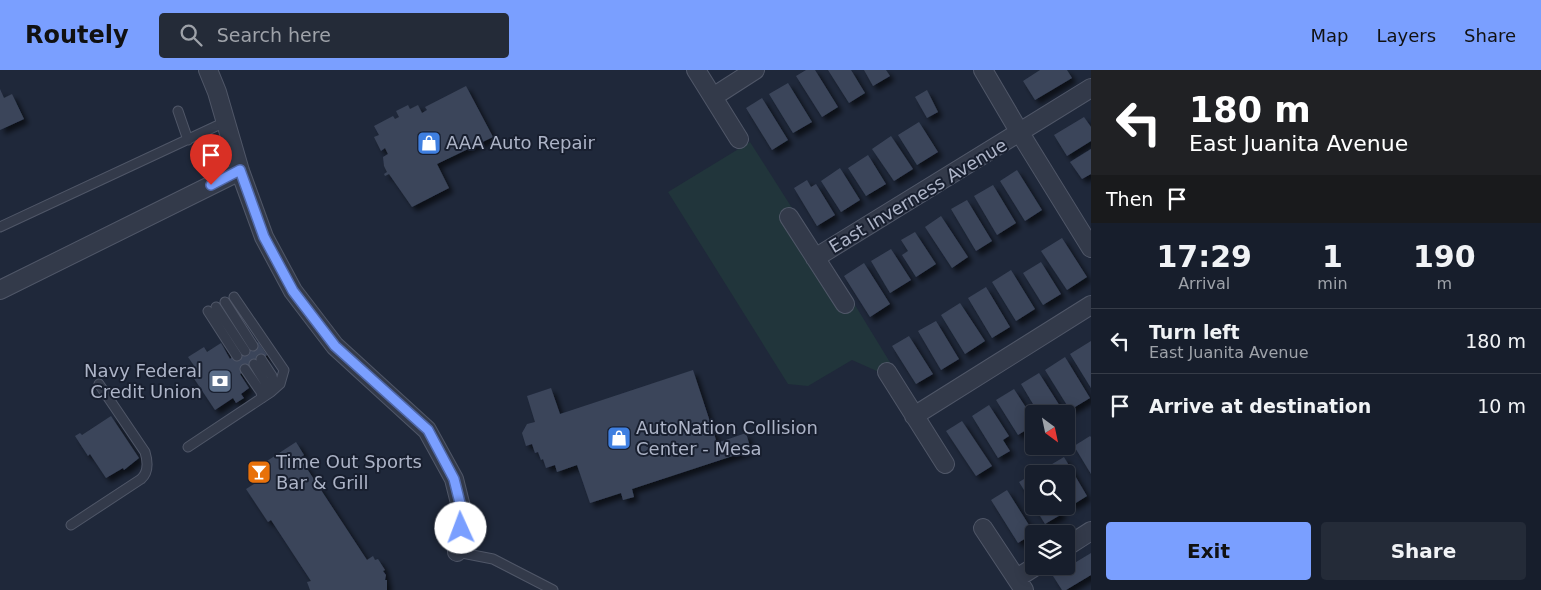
<!DOCTYPE html>
<html lang="en">
<head>
<meta charset="utf-8">
<style>
  :root { --surface:#171e2c; --page:#242b38; --text:#f1f3f6; --muted:#9ea2a9; --line:#363c48; --accent:#7a9fff }
  body { margin:0; font-family:"DejaVu Sans",sans-serif; background:var(--page); color:var(--text); height:100vh; display:flex; flex-direction:column; font-size:19px; white-space:nowrap }
  * { box-sizing:border-box; margin:0 }
  p { font-size:16px; color:var(--muted) }
  .icon { flex:none; width:28px; height:28px; fill:none; stroke:currentColor; stroke-width:2; stroke-linecap:round; stroke-linejoin:round }
  .map { position:relative; flex:1; overflow:hidden }
  .details { display:flex; flex-direction:column; background:var(--surface); width:450px }
  .details>* { flex:none }
  .guide { background:#202124; color:#fff; overflow:hidden }
  .needle { width:32px; rotate:147deg }
  .tools { position:absolute; left:1025px; top:335px; display:grid; gap:10px }
  .tools a { display:grid; place-items:center; width:50px; height:50px; border-radius:5px; background:var(--surface); box-shadow:0 2px 12px #0003,0 0 0 1px var(--line); font-size:25px }
  .pin { position:absolute; display:grid; place-items:center; width:42px; height:42px; color:#fff; margin:-51px -21px; border-radius:50% 50% 50% 0; rotate:-45deg; box-shadow:0 0 5px #0007 }
  .pin .icon { rotate:45deg }
  .me { position:absolute; width:55px; margin:-28px; rotate:358deg; stroke-linejoin:round; filter:drop-shadow(0 0 4px #0008) }
  .turn { display:flex; align-items:center; gap:18px; height:105px; padding:0 15px; font-size:22px }
  .turn .icon { width:65px; height:65px; stroke-width:2.5 }
  .turn b { display:block; font-size:35px; line-height:42px }
  .then { display:flex; align-items:center; height:48px; padding:0 15px; background:#0003; gap:10px; font-size:19px }
  .eta { display:flex; justify-content:space-evenly; align-items:center; height:85px; text-align:center }
  .eta b { font-size:30px; font-weight:700; line-height:35px }
  .cta { display:flex; gap:10px; margin-top:auto; padding:10px 15px }
  .cta a { flex:1; height:58px; border-radius:5px; background:var(--accent); color:#111; font-size:20px; font-weight:700; line-height:58px; text-align:center }
  .cta a+a { background:var(--page); color:var(--text) }
  ul { padding:0; list-style:none }
  li { display:flex; align-items:center; gap:15px; height:65px; padding:0 15px; border-top:1px solid var(--line) }
  li div { flex:1 }
  li b { display:block; font-size:19px }
  li em { font-style:normal }
  header { display:flex; align-items:center; gap:30px; box-sizing:border-box; height:70px; padding:0 25px; background:var(--accent); color:#111 }
  header strong { font-size:24px }
  nav { display:flex; gap:28px; margin-inline-start:auto; font-size:18px }
  .search { width:350px; height:45px; background:var(--page); display:flex; align-items:center; gap:12px; box-sizing:border-box; padding:0 18px; border-radius:5px; color:var(--muted); font-size:19px }
  main { display:flex; flex:1; min-height:0 }
  .map>svg:first-child { display:block }
</style>
</head>
<body>
<header>
<strong>Routely</strong>
<div class="search"><svg class="icon" aria-label="search" viewBox="0 0 24 24"><circle cx="10" cy="10" r="6"/><path d="M15 15l6 6"/></svg>Search here</div>
<nav><a>Map</a><a>Layers</a><a>Share</a></nav>
</header>
<main>
<div class="map">
<svg width="1091" height="520" viewBox="0 0 1091 520">
  <defs>
    <filter id="shadow"><feDropShadow dx="4.5" dy="4.5" stdDeviation="2.5" flood-color="#0009"/></filter>
  </defs>
  <rect width="100%" height="100%" fill="#1f283a"/>
  <!-- green -->
  <path fill="#21353b" d="M750 72 792 138 781 146 843 242 855 235 891 294 879 302 852 290 808 316 788 314 668 122Z"/>
  <!-- building -->
  <path fill="#3b455a" filter="url(#shadow)" d="M806 0H815L838 37 822 47 796 6Z
    M828 0H851L865 23 849 33Z
    M864 0H886L890 6 873 16Z
    M1040 0H1067L1072 8 1035 30 1023 11Z
    M788 13 812 52 793 63 769 24Z
    M466 16 493 67 437 94 449 118 412 137 389 104 385 106 384 104 387 102 384 96 383 87 388 84 385 78 381 81 374 67 379 65 374 56 393 46 395 49 399 47 396 41 408 35 410 39 418 35 422 43 427 40 425 37Z
    M0 19 4 28 12 24 24 49 0 60Z
    M927 20 938 42 927 48 915 27Z
    M762 28 788 70 772 80 746 38Z
    M1084 47 1091 57V71L1067 86 1054 65Z
    M919 52 938 82 917 95 898 65Z
    M891 66 913 99 894 111 872 79Z
    M1091 79V104L1082 109 1070 92Z
    M868 85 886 114 866 126 848 98Z
    M840 98 860 130 841 142 821 111Z
    M1017 100 1042 140 1025 151 1000 111Z
    M807 110 811 117 816 114 835 145 817 156 794 118Z
    M993 115 1016 153 997 165 974 126Z
    M967 130 992 171 976 181 951 139Z
    M941 146 968 187 952 198 925 157Z
    M915 162 936 194 916 207 902 185 908 181 901 170Z
    M1062 168 1087 207 1067 220 1041 181Z
    M891 179 911 210 890 223 871 191Z
    M1041 192 1061 224 1043 235 1023 203Z
    M864 193 890 234 870 247 844 206Z
    M1011 200 1035 239 1016 251 992 212Z
    M986 217 1010 257 992 268 968 228Z
    M960 233 985 271 965 284 941 245Z
    M936 251 959 289 941 300 918 261Z
    M909 266 933 304 916 314 892 276Z
    M1091 271V318L1070 284Z
    M258 272 267 285 240 304 249 318 241 324 244 328 236 333 233 328 215 340 189 301 195 297 188 287 204 277 207 282 221 273 230 289 232 287 233 288Z
    M1065 287 1090 328 1070 340 1045 300Z
    M693 300 717 373 746 363 751 380 632 419 634 427 623 430 621 423 590 433 577 395 557 402 555 395 546 398 543 389 541 390 538 382 535 383 532 374 526 376 522 363 527 354 535 352 527 326 551 318 560 344Z
    M1039 303 1065 344H1053L1051 341 1048 344H1039L1021 314Z
    M1014 319 1034 350V355L1018 365 996 330Z
    M989 335 1009 366 1003 370 1010 381 998 388 972 346Z
    M111 346 139 388 124 400 123 398 106 408 90 384 88 386 75 366 80 363 82 365Z
    M962 351 992 396 976 406 946 361Z
    M1090 366 1091 367V404L1074 376Z
    M296 372 304 385 300 388 367 490 373 486 375 490 378 489 385 500 383 501 386 505 385 510H387V520H310L307 512 311 511 271 450 268 452 246 419 254 414 247 404Z
    M1064 387 1087 426 1071 436 1066 428V404H1051L1047 397Z
    M1034 403V436L1019 412Z
    M1007 420 1034 463 1018 473 991 430Z
    M1034 436H1057L1062 444 1045 454Z
    M1091 483V505L1066 520H1062L1053 506Z"/>
  <g fill="none" stroke-linecap="round" stroke-linejoin="round">
    <!-- service casing -->
    <g stroke="#505768" stroke-width="11">
      <path id="service" d="M178 41 188 70
        M0 157 225 52
        M225 232 253 276
        M216 237 245 281
        M208 241 237 286
        M261 289 272 306 275 318
        M254 294 265 312 268 324
        M245 299 261 322 262 328
        M188 377 271 322 280 314 284 300 234 227
        M71 455 141 409C149 402 148 392 145 382L99 314
        M457 482 493 489 553 520"/>
    </g>
    <!-- minor casing -->
    <g stroke="#505768" stroke-width="20">
      <path id="minor" d="M208 0 217 22 240 101 264 167 293 221 335 276 427 360 454 409 463 445 457 482
        M696 0 739 69
        M983 0 1020 63 1091 178
        M713 27 755 0
        M789 147 845 234
        M815 188 1091 18
        M0 220 240 101
        M887 302 945 394
        M914 346 1091 235
        M983 458 1024 520
        M1066 477 1091 461
        M1017 508 1036 496"/>
    </g>
    <!-- service -->
    <use href="#service" stroke="#333a4a" stroke-width="9"/>
    <!-- minor -->
    <use href="#minor" stroke="#333a4a" stroke-width="18"/>
  </g>
  <g fill="none" stroke-linecap="round" stroke-linejoin="round">
    <!-- route casing -->
    <g stroke="#4f67a6" stroke-width="12">
      <path id="route" d="M211 115 240 100 264 167 293 221 335 276 428 360 454 409 463 445 461 458"/>
    </g>
    <!-- route -->
    <use href="#route" stroke="#7a9fff" stroke-width="9"/>
  </g>
  <!-- icons -->
  <defs>
    <g id="shop-square" transform="scale(1.25)"><rect x="-9" y="-9" width="18" height="18" rx="4" fill="#3f7fe0" stroke="#181f2f"/><path d="M-5-2.5h2.3a2.7 3.5 0 0 1 5.4 0H5L5.5 6h-11ZM-1.5-2.5h3a1.5 2.3 0 0 0-3 0Z" fill="#fff"/></g>
    <g id="bank-square" transform="scale(1.25)"><rect x="-9" y="-9" width="18" height="18" rx="4" fill="#5c6f8a" stroke="#181f2f"/><path d="M-6-4H6V4H-6ZM0-2.3a2.3 2.3 0 1 0 0 4.6a2.3 2.3 0 1 0 0-4.6Z" fill="#fff"/></g>
    <g id="bar-square" transform="scale(1.25)"><rect x="-9" y="-9" width="18" height="18" rx="4" fill="#e8710a" stroke="#181f2f"/><path d="M-6-5H6L.8 .8V4.5H3.5V6h-7V4.5H-.8V.8Z" fill="#fff"/></g>
  </defs>
  <g fill-rule="evenodd">
    <use href="#shop-square" x="429" y="73"/>
    <use href="#bank-square" x="220" y="311"/>
    <use href="#shop-square" x="619" y="368"/>
    <use href="#bar-square" x="259" y="402"/>
  </g>
  <g text-anchor="middle" stroke-width="4" stroke-linejoin="round" paint-order="stroke">
    <!-- poi labels -->
    <g font-size="18" fill="#adb4c7" stroke="#181f2f" text-anchor="start">
      <text x="446" y="79">AAA Auto Repair</text>
      <text x="202" y="307" text-anchor="end">Navy Federal<tspan x="202" dy="21">Credit Union</tspan></text>
      <text x="636" y="364">AutoNation Collision<tspan x="636" dy="21">Center - Mesa</tspan></text>
      <text x="276" y="398">Time Out Sports<tspan x="276" dy="21">Bar &amp; Grill</tspan></text>
    </g>
    <!-- street labels -->
    <g font-size="18" fill="#adb4c7" stroke="#181f2f">
      <text transform="translate(918 126) rotate(-31)" y="6">East Inverness Avenue</text>
    </g>
  </g>
</svg>
<div class="tools">
<a><svg class="needle" viewBox="-14 -14 28 28"><path d="M0-13l5 13h-10z" fill="#e53935"/><path d="M0 13l5-13h-10z" fill="#9ea2a9"/></svg></a>
<a><svg class="icon" aria-label="search" viewBox="0 0 24 24"><circle cx="10" cy="10" r="6"/><path d="M15 15l6 6"/></svg></a>
<a><svg class="icon" aria-label="layers" viewBox="0 0 24 24"><path d="M12 4l9 5-9 5-9-5zM3 14l9 5 9-5"/></svg></a>
</div>
<div class="pin" style="left:211px;top:115px;background:#d93025"><svg class="icon" aria-label="arrive" viewBox="0 0 24 24"><path d="M6 21V4h12l-3 4 3 4H6"/></svg></div>
<svg class="me" style="left:461px;top:458px" viewBox="-20 -20 40 40"><circle r="19" fill="#fff"/><path d="M0-13L10 11 0 6-10 11z" fill="#7a9fff"/></svg>
</div>
<section class="details">
<div class="guide">
<div class="turn"><svg class="icon" aria-label="left" viewBox="0 0 24 24"><path d="M17 20v-9H6M10 6l-5 5 5 5"/></svg><div><b>180 m</b>East Juanita Avenue</div></div>
<div class="then">Then<svg class="icon" aria-label="arrive" viewBox="0 0 24 24"><path d="M6 21V4h12l-3 4 3 4H6"/></svg></div>
</div>
<div class="eta">
<div><b>17:29</b><p>Arrival</p></div>
<div><b>1</b><p>min</p></div>
<div><b>190</b><p>m</p></div>
</div>
<ul>
<li><svg class="icon" aria-label="left" viewBox="0 0 24 24"><path d="M17 20v-9H6M10 6l-5 5 5 5"/></svg><div><b>Turn left</b><p>East Juanita Avenue</p></div><em>180 m</em></li>
<li><svg class="icon" aria-label="arrive" viewBox="0 0 24 24"><path d="M6 21V4h12l-3 4 3 4H6"/></svg><div><b>Arrive at destination</b></div><em>10 m</em></li>
</ul>
<div class="cta"><a>Exit</a><a>Share</a></div>
</section>
</main>
</body>
</html>
